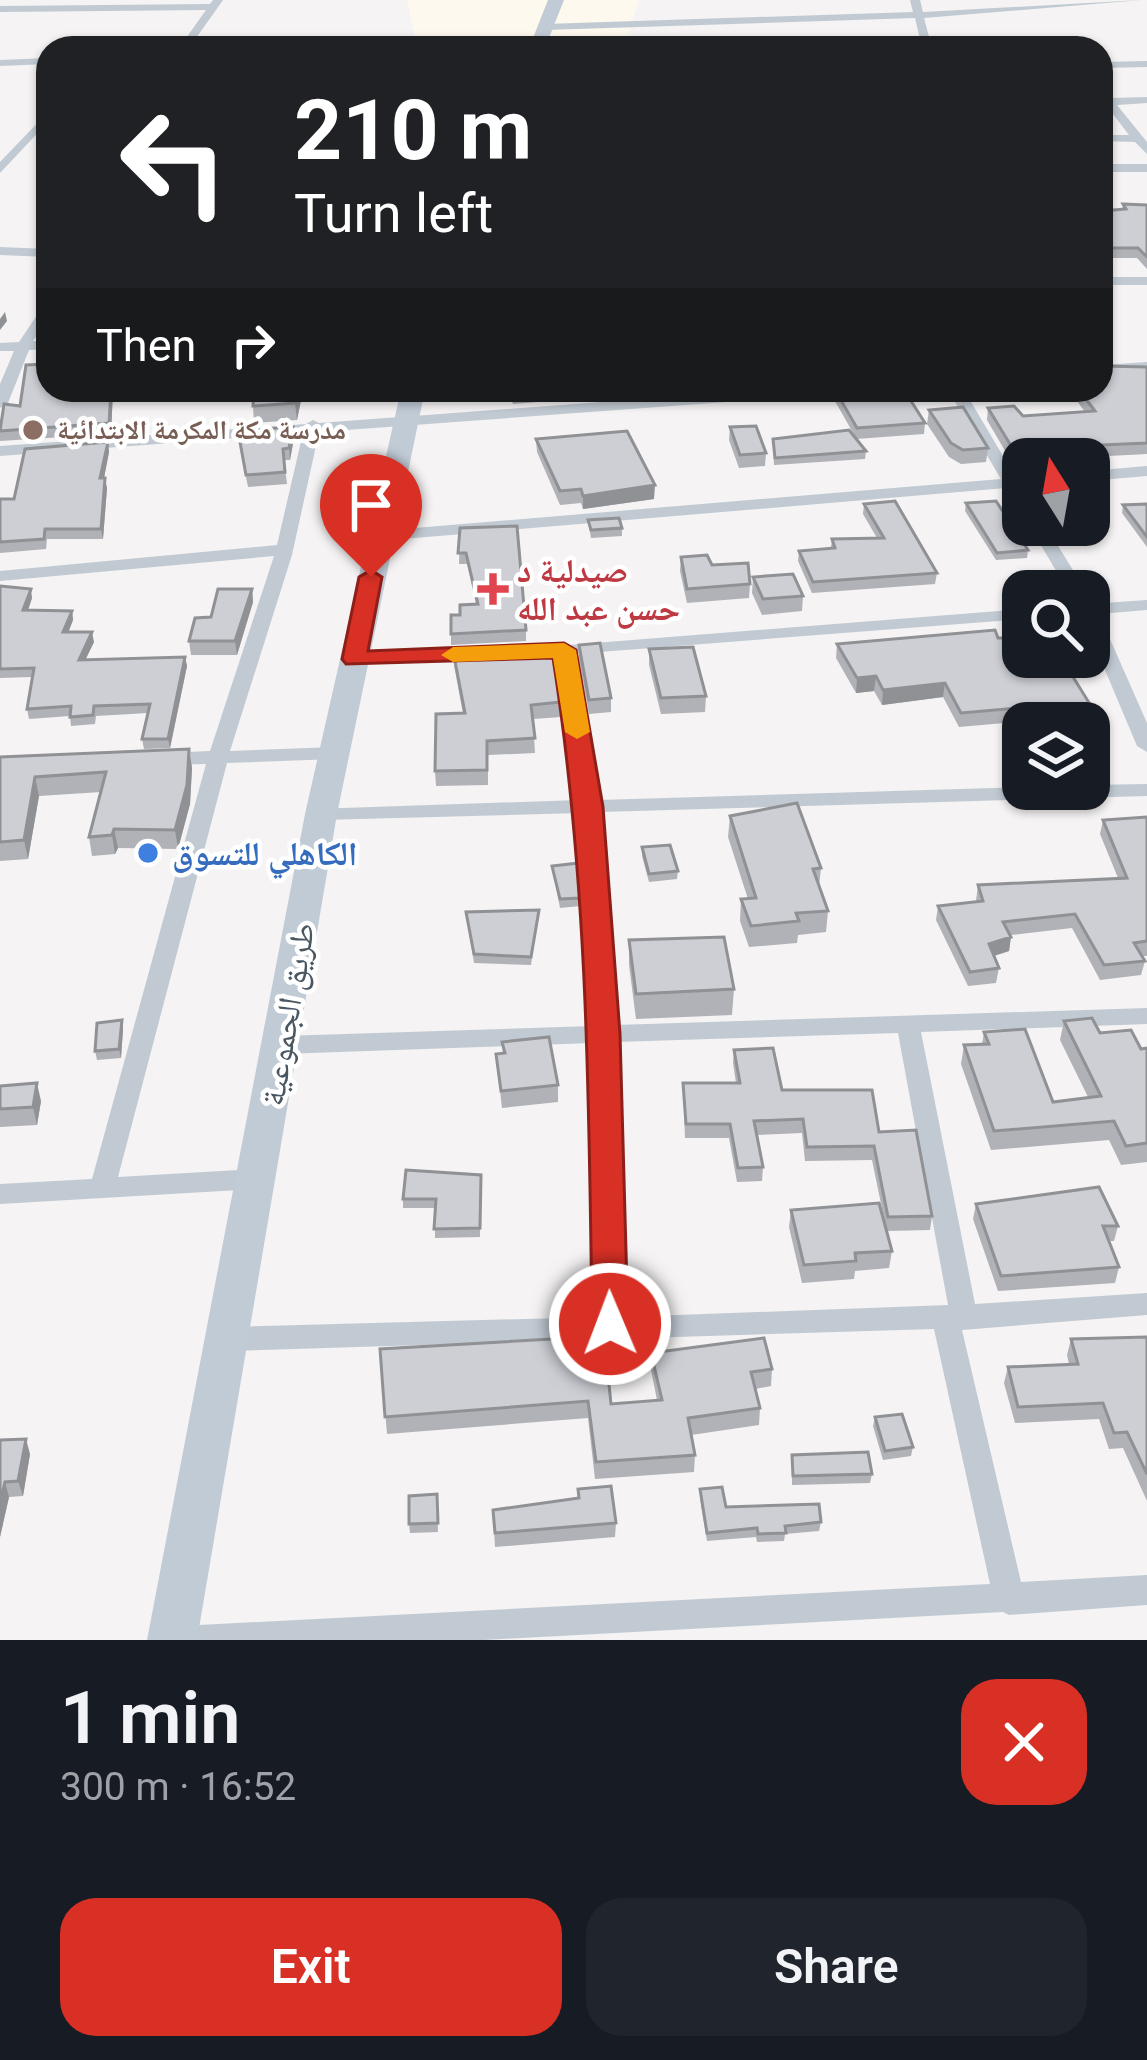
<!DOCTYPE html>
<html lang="en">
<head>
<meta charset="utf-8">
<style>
  :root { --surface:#171b24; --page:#20242c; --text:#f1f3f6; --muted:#9ea1a6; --accent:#d93025 }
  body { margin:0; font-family:Roboto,"Noto Naskh Arabic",sans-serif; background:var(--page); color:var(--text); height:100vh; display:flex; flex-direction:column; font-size:45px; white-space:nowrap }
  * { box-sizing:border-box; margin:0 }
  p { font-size:39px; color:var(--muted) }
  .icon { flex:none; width:66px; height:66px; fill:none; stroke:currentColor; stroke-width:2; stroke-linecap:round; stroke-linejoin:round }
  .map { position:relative; height:1640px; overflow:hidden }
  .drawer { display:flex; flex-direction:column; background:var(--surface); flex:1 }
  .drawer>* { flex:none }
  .top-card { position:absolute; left:36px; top:36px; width:1077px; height:366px; border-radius:36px; box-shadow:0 3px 9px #0004; background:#202124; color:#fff; overflow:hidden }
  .needle { width:78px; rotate:349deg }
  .tools { position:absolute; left:1002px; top:438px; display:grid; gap:24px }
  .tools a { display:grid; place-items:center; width:108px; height:108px; border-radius:24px; background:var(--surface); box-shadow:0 3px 9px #0004; font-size:60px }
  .pin { position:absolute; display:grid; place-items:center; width:102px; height:102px; color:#fff; margin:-123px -51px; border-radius:50% 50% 50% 0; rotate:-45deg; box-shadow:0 0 12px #0007 }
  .pin .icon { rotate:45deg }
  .me { position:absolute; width:132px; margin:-66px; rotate:359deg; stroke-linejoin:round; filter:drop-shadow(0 0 9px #0008) }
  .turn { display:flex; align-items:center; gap:42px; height:252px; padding:0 60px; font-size:54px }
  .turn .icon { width:156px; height:156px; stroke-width:2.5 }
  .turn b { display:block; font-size:84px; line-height:102px }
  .then { display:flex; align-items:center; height:114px; padding:0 60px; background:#0003; gap:24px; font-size:45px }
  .round { display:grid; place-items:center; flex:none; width:126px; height:126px; border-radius:36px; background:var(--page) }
  .head { display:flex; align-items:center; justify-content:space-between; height:204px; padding:0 60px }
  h1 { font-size:72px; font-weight:600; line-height:90px }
  .button { display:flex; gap:24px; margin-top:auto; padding:24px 60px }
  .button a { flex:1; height:138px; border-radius:36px; background:var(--accent); color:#fff; font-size:48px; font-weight:600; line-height:138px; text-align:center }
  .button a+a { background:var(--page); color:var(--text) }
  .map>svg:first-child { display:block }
</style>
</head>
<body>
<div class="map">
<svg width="1147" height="1640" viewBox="0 0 1147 1640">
  <rect width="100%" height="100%" fill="#f5f3f3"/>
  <!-- commercial -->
  <path fill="#fdf9ef" d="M407 0H639L624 48H417Z"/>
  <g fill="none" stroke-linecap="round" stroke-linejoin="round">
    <!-- street -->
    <path fill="#c1cad2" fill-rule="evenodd" d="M213 0H223L189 48H179L206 10 0 12V6L210 4Z
      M910 0H920L923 12 1142 0 924 18 932 48H922L915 18 545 30 540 27 545 24 913 12Z
      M545 37 541 42 321 48 326 45Z
      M48 58V64L0 66V60Z
      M1147 61V67L1101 68V62Z
      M1101 89 1112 98 1147 97V103L1117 105 1147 142V154L1135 142 1101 141V135H1129L1106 105H1101Z
      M48 112V122L0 173V162Z
      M1101 164H1147V172H1101Z
      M0 247 48 249V257L0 255Z
      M1101 277H1147V285H1101Z
      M48 305V319L33 341H48V349L29 350 8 403 0 408V384L14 351H0V343L19 342 43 306Z
      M1147 362V370L1101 373V365Z
      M761 390H830L822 395 319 432 292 555 230 751 335 747 345 753 335 759 227 763 118 1177 257 1169 266 1172 270 1179 266 1186 257 1189 0 1204V1184L92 1179 206 764 163 765 153 759 163 753 210 751 274 556 0 581V571L277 545 303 433 0 456V446L306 424 313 420 319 423Z
      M948 390H964L1016 478 1023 477V508L1017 507 1006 488 379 541 370 536 379 531 1001 479Z
      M1147 466V476L1089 481V471Z
      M1029 525H1045L1086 591H1068Z
      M1147 600V610L1099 614 1147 723V752L1137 746 1089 632V604Z
      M1023 609V619L574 654 599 800 1023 787 1089 789V785L1147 784V796L601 812 615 1025 1147 1008V1024L921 1032 975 1304 1147 1293V1315L962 1330 1021 1582 1147 1575V1605L1009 1615 1003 1612 484 1640H183L188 1629 199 1625 990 1584 934 1329 228 1351 218 1347 214 1339 218 1331 228 1327 596 1317 592 1043 282 1054 273 1051 270 1045 273 1039 282 1036 592 1026 580 813 321 820 311 814 314 809 579 800 555 650 557 646ZM898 1033 948 1305 624 1317 616 1042Z
      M478 648 487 654 485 658 354 665 345 659 354 653Z"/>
    <!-- secondary -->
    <path fill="#c1cbd6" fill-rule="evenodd" d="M548 0H564L545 48H529Z
      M401 390H425L337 814 197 1640H147L305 814Z"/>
  </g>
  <!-- wall -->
  <path fill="#b0b2b7" d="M1123 204 1147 205V269L1137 258H1101V211L1122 210Z
    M1103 366 1147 367V454L1011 461 987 420 988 408 1023 416 1085 412 1069 390H1101Z
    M48 390H113L111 434 0 441V422L20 406Z
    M303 390 297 420 254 423 253 406Z
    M508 390H575V399L513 404Z
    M832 390H904L925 423 924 434 856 439 866 451 865 459 774 465 773 439 856 438 832 396Z
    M929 410 988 448 986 462 961 464 949 457 927 424Z
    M293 427 294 438 290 460H284L287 484 248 487 239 442Z
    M730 427 766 453 765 466 739 468 729 440Z
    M536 439 654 499 583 509 581 503 560 505 537 452Z
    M108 442 109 452 104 478 107 488 103 539H47L46 549 0 553V499H14Z
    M966 503 1028 550 1027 558 996 560 965 511Z
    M864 504 937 573 935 584 812 593 798 561 799 551 831 548 832 539 877 538 863 514Z
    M1147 504V547L1122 513 1123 505Z
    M588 520 622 528V536L591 538Z
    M460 528 526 630V641L451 645V615H460L476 604 467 564H459Z
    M681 557 712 565 750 584 749 598 687 603 680 571Z
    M753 577 803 596 802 611 762 615 752 593Z
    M0 586 32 598 28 610 72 611 73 620 68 632 94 642 85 660 185 657 187 666 170 748 144 749 142 739 148 713 96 716 95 724 71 726 70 716 29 719 27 709 32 677 0 678Z
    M252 589 253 602 237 655H191L189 641 211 617Z
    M998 638 1104 727 1101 742 1089 743V723H1023V739L1016 722 959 727 943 697 882 705 874 691 856 693 836 658 837 644Z
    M579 645 611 698V712L589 714 579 659Z
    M649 649 706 696 705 712 661 714 649 665Z
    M453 651 561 702V717L533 719 535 753 488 755V785L436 786 435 771 463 714 454 665Z
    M189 749 192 768 190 804 178 849 118 848 115 854 92 856 89 837 101 792 39 796 28 859 0 861V757Z
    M730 816 821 868 819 886 828 911 826 932 798 935 797 943 749 947 740 921 741 899H748L728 837Z
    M1147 817V956H1142L1145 961 1141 975 1100 980 1072 928 1011 935 1009 951 994 956 999 968 996 983 968 986 936 920 938 906 976 901 978 885 1118 878 1100 834 1103 820Z
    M642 847 678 871 677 879 649 882 642 856Z
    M579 863 581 906 560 908 552 866Z
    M539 910 531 965 474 963 466 912Z
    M629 940 734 989 732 1015 636 1019 629 965Z
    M1064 1021 1141 1049 1147 1048V1162L1121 1165 1109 1140 991 1150 961 1064 964 1045 982 1044 984 1032 1053 1102 1088 1097 1060 1040Z
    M123 1029 121 1058 97 1060 95 1051Z
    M502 1042 558 1085V1102L502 1108 496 1054 503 1053Z
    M734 1050 782 1090 879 1132 932 1216 930 1230 887 1231 892 1251 889 1268 855 1271 854 1279 802 1283 789 1227 791 1210 886 1228 872 1160 805 1161 802 1133 756 1135 763 1167 762 1181 737 1182 729 1138H685L683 1083H736L733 1063Z
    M0 1086 41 1101 37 1125 0 1127Z
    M481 1175 480 1237 435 1238V1208H403V1199Z
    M976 1204 1118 1226 1114 1241H1109L1119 1267 1115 1283 998 1291 973 1219Z
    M1147 1337V1501L1123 1448 1109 1449 1099 1419 1015 1423 1004 1383 1008 1367 1069 1364 1067 1355 1071 1339Z
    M380 1349 611 1404 657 1400 651 1370V1353L772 1369 771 1386 755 1389 760 1408 759 1425 691 1435 695 1455 694 1472 595 1479 588 1418 387 1434Z
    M875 1417 913 1447 911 1456 883 1460 873 1426Z
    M0 1440 30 1454 23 1496 9 1497 0 1537Z
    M792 1455 872 1474 870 1483 792 1485Z
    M700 1489 726 1507 821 1522 819 1531 785 1534 784 1541 757 1542 756 1537 707 1541 700 1498Z
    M437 1494 438 1532 410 1533 409 1524Z
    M493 1510 616 1523 615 1537 495 1547Z"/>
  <!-- shaded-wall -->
  <path fill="#909195" d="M5 312 7 321 0 330V319Z
    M111 390H113L111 434 109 423Z
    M298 390H303L297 420 295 403Z
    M293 427 294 438 290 460 289 448Z
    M108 442 109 452 102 488 100 478Z
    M105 478 107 488 103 539 101 529Z
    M655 485 654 499 583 509V496Z
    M31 589 32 598 25 619 23 610Z
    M252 589 253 602 237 655 235 641Z
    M72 611 73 620 65 641 63 632Z
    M92 632 94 642 81 669 79 660Z
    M185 657 187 666 170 748 168 739Z
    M876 676 874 691 856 693 857 678Z
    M945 683 943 697 882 705 883 690Z
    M189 749 192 768 190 804 178 849 175 830Z
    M35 777 39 796 28 859 24 840Z
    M114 829 118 848 115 854 112 835Z
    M1011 937 1009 951 987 958 989 944Z
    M122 1020 123 1029 121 1058 119 1049Z
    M37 1083 41 1101 37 1125 33 1107Z
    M26 1439 30 1454 23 1496 18 1481Z
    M5 1482 9 1497 0 1537V1503Z"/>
  <!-- building -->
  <path fill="#cdcfd5" stroke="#909195" stroke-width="3" d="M1123 204 1147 205V257L1138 248H1101V211L1126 209Z
    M1101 358 1103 366 1147 367V443L1013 449 988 408 1014 406 1023 416 1095 411 1079 390H1101Z
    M48 364V390H111L109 423 0 431 4 404 20 406 26 365Z
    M254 390H298L295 403 253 406Z
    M512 390H548L513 393Z
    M835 390H904L925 423 857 428Z
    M963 407 988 448 963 450 951 443 929 410Z
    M756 426 766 453 740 455 730 427Z
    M293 427 289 448 283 449 285 472 246 475 238 431Z
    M849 430 866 451 775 458 773 439Z
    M627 431 655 485 583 496 581 489 560 491 536 439Z
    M108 442 100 478H105L101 529H45L44 539 0 542V499H14L25 449Z
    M895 501 937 573 813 582 799 551 835 548 832 539 884 538 864 504Z
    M996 501 1028 550 997 553 966 503Z
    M1147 504V537L1123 505Z
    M619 518 622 528 591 530 588 520Z
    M517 526 526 630 451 634V615H460V605L478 604 466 553H458L460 528Z
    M707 555 712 565 748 563 750 584 687 589 681 557Z
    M793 574 803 596 763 599 753 577Z
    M0 586 31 589 23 610 72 611 63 632H92L79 660 185 657 168 739H142L150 704 94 706 93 715 70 717 71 706 27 709 34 668 0 669Z
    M218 589H252L235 641H189L195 618 211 617Z
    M995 630 998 638H1023V657H1032L1040 675 1070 672 1104 727 1089 728V723H1025L1018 708 961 713 945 683 883 690 876 676 857 678 837 644Z
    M600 643 611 698 589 700 579 645Z
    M552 646 561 702 531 705 535 738 487 741V770L435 771 436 714 465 713 453 651Z
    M693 647 706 696 661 698 649 649Z
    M189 749 187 785 175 830 114 829 112 835 89 837 106 772 35 777 24 840 0 842V757Z
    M797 803 821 868 813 869 828 911 796 913 799 921 751 926 741 899 756 898 730 816Z
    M1147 817V941L1134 943 1145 961 1104 965 1075 914 1003 922 1011 937 989 944 999 968 970 972 938 906 983 901 978 885 1127 878 1103 820Z
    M670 845 678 871 649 874 642 847Z
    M579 863 581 898 560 899 552 866Z
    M539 910 531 957 474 954 466 912Z
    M724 937 734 989 636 994 629 940Z
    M1092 1018 1100 1033 1131 1030 1141 1049 1147 1048V1143L1126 1146 1114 1121 994 1131 964 1045 989 1044 984 1032 1025 1029 1053 1102 1101 1096 1064 1021Z
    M122 1020 119 1049 95 1051 97 1023Z
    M549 1037 558 1085 501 1091 496 1054 505 1053 502 1042Z
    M773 1048 782 1090H872L879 1132 916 1130 932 1216 888 1217 874 1146 807 1147 803 1119 754 1121 763 1167 738 1168 730 1124H686L683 1083H740L734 1050Z
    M37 1083 33 1107 0 1109V1086Z
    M406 1170 481 1175 480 1228 434 1229 436 1199H403Z
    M1099 1187 1118 1226H1103L1119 1267 1001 1276 976 1204Z
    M879 1203 892 1251 855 1253 856 1261 804 1265 791 1210Z
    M604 1336 611 1404 662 1400 651 1353 764 1338 772 1369 751 1372 760 1408 688 1418 695 1455 596 1462 588 1401 385 1417 380 1349Z
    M1147 1337V1474L1127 1432 1114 1433 1103 1403 1018 1407 1008 1367 1078 1364 1071 1339Z
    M902 1414 913 1447 885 1451 875 1417Z
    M26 1439 18 1481 5 1482 0 1503V1440Z
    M868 1452 872 1474 793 1476 792 1455Z
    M611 1486 616 1523 495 1533 493 1510 579 1498 578 1489Z
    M722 1487 726 1507 819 1504 821 1522 785 1526 786 1533 758 1534 757 1528 707 1533 700 1489Z
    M437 1494 438 1523 409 1524V1496Z"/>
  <!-- route -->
  <path fill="#d93025" stroke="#8d1f18" stroke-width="3" d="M371 570 382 577 368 651 564 643 576 650 603 807 620 1034 628 1324 623 1335 610 1339 597 1335 592 1324C589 1098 588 882 553 658L346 664 342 659 359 577Z"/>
  <!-- slow -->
  <path fill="#f59e0b" d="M564 643 576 650 590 732 577 739 565 732 553 658 453 662 441 655 453 647Z"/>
  <!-- markers -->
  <circle fill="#8d6e63" stroke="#fff" stroke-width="4.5" cx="33" cy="430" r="12"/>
  <path fill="#e0444e" stroke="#fff" stroke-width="4.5" d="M487 571h12v12h12v12h-12v12h-12v-12h-12v-12h12z"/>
  <circle fill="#3f7fe0" stroke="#fff" stroke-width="4.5" cx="148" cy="853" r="12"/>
  <g text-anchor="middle" stroke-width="9" stroke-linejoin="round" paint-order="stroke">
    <!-- far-education labels -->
    <g font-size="27" font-weight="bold" fill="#785e54" stroke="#fff" text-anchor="start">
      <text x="57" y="439">مدرسة مكة المكرمة الابتدائية</text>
    </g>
    <!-- health labels -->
    <g font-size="33" font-weight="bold" fill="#be3a42" stroke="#fff" text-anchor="start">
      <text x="517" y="582">صيدلية د<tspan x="517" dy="38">حسن عبد الله</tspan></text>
    </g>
    <!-- shop labels -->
    <g font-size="33" font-weight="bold" fill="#366cbe" stroke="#fff" text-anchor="start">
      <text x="172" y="865">الكاهلي للتسوق</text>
    </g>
    <!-- street labels -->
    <g font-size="33" fill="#4a5661" stroke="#fff">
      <text transform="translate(287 1014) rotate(-80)" y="12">طريق الجموعية</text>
    </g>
  </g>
</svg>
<div class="tools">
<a><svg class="needle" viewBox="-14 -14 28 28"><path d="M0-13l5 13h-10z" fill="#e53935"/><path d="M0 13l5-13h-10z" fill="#9ea1a6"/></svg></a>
<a><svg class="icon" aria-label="search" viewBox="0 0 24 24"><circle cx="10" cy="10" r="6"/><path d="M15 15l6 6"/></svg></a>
<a><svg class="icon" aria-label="layers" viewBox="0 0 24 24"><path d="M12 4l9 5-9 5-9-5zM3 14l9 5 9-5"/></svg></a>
</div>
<div class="pin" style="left:371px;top:577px;background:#d93025"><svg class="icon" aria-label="arrive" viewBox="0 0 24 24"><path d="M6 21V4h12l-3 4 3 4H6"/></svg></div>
<svg class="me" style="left:610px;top:1324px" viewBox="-20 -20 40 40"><circle r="17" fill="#d93025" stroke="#fff" stroke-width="3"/><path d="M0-11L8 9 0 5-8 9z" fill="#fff"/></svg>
<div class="top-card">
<div class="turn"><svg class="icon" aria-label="left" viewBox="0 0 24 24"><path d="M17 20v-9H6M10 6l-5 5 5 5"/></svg><div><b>210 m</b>Turn left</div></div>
<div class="then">Then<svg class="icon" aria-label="right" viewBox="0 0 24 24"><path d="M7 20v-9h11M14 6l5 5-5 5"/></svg></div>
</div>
</div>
<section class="drawer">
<div class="head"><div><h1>1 min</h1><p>300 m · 16:52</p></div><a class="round" style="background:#d93025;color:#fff"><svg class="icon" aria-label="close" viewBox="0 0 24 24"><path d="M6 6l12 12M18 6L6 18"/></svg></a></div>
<div class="button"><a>Exit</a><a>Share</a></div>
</section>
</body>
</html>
